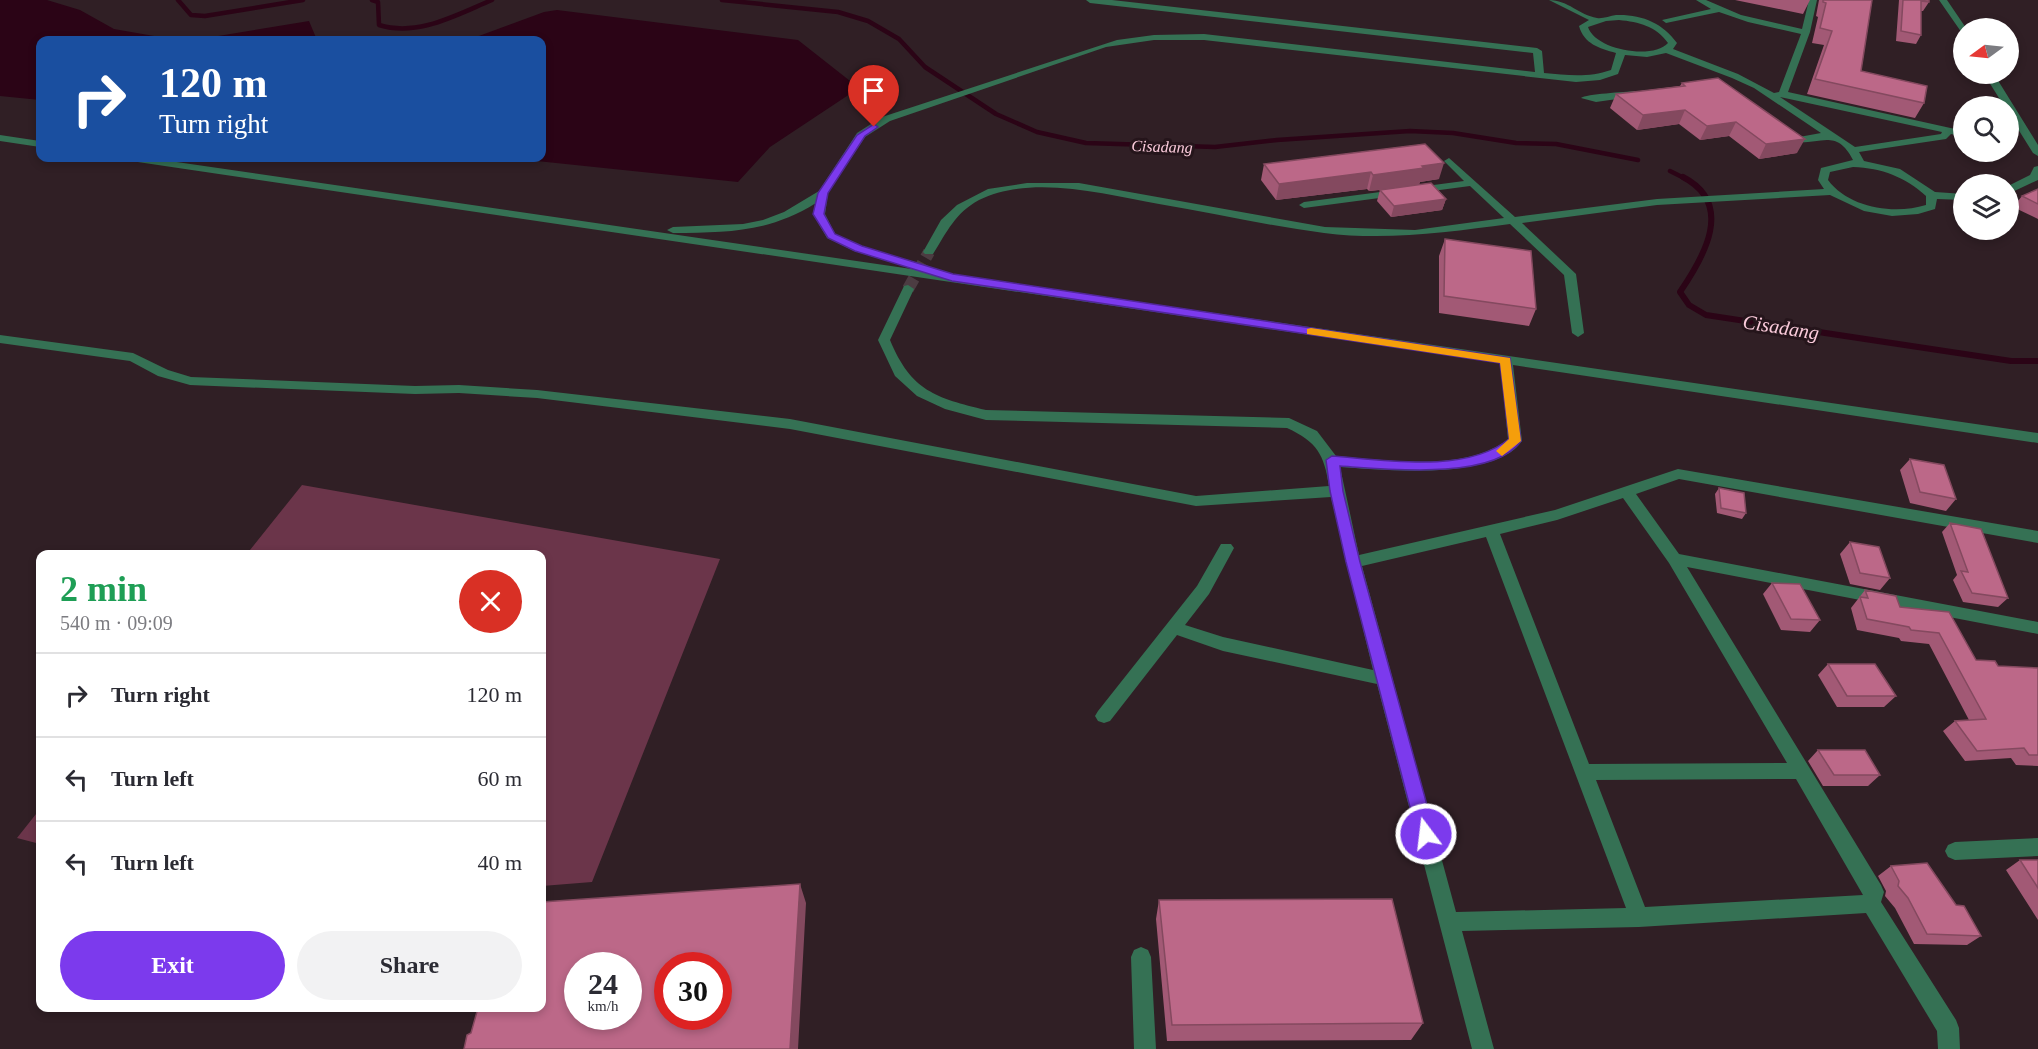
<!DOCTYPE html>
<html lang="en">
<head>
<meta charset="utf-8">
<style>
  :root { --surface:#fff; --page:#f2f2f3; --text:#2b2b33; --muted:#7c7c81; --line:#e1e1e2; --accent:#7c3aed }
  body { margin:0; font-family:"Times New Roman",serif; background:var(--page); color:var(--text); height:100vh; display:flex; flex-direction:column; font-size:22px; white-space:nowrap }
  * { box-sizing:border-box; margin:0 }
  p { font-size:20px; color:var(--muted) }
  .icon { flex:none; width:33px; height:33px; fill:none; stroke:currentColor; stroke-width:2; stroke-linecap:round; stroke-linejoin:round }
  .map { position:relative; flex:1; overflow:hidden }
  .sheet { position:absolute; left:36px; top:550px; width:510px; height:462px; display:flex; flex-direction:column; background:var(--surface); border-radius:12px; box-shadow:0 3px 9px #0003 }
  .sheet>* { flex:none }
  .hud { position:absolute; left:36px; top:36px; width:510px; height:126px; border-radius:12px; box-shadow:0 3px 9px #0003; background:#1a4fa0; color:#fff; overflow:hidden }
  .needle { width:39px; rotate:255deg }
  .tools { position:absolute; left:1953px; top:18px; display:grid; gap:12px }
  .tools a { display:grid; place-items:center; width:66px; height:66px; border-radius:50%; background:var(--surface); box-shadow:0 3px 9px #0003; font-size:30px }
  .speed { position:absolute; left:564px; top:952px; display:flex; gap:12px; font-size:30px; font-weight:700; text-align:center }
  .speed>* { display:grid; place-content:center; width:78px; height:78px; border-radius:50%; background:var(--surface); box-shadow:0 3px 9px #0003; line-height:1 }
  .speed small { font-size:15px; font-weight:400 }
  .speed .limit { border:9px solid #d22; background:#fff; color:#111 }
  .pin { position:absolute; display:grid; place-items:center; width:51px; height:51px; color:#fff; margin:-62px -26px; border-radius:50% 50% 50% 0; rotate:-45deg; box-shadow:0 0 6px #0007 }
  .pin .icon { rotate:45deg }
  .me { position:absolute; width:66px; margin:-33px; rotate:345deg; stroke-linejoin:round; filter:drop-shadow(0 0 4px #0008) }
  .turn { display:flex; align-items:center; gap:21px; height:126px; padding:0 24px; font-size:27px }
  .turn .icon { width:78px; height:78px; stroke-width:2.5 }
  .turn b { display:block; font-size:42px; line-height:51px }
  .round { display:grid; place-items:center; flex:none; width:63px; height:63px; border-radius:32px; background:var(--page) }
  .head { display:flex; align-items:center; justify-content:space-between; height:102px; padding:0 24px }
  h1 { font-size:36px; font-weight:700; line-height:45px; color:#1e9e55 }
  .action { display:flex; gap:12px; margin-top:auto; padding:12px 24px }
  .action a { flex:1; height:69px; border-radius:36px; background:var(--accent); color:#fff; font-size:24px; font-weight:700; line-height:69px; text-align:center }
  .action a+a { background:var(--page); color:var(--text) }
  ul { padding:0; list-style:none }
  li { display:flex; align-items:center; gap:18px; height:84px; padding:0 24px; border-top:2px solid var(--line) }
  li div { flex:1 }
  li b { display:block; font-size:22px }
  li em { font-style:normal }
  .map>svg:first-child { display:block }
</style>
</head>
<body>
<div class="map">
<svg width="2038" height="1049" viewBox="0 0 2038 1049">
  <rect width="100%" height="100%" fill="#301f25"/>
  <!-- green -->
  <path fill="#6b354a" d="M302 485 720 559 592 882 542 886V555H246Z
    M40 809V844L17 838Z"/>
  <!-- water -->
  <path fill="#2b0416" d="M0 0H47L80 10 114 29 177 40H40V100L0 96Z
    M557 10 798 40 859 88 770 147 738 182 508 158H542V40H468L544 12Z
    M309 21 317 40H194Z"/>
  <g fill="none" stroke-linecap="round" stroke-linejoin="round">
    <!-- stream-far1 -->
    <path stroke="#2b0416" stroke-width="4.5" d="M178 0 191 15 205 16 303 0
      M372 0 378 2 379 25C418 37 456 15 492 0
      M722 0 838 12 868 21 899 39 925 67 996 114 1037 132 1086 143 1215 147 1277 140 1410 131 1453 133 1516 143 1556 144 1638 160
      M1670 171 1686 179"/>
    <!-- stream -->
    <path stroke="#2b0416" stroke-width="6" d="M1683 177C1735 204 1704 257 1680 292L1689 305 1706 315 2011 361H2038"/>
    <!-- minor-tunnel -->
    <path stroke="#4c3c42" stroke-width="12" stroke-dasharray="12 6" stroke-linecap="butt" d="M908 289 929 252"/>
    <!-- minor -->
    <path fill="#357154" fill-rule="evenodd" d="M1086 0H1112L1537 48 1542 51 1544 73C1567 75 1588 78 1611 70L1616 53C1599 48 1584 44 1579 26L1589 20 1549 0C1568 0 1579 15 1597 18 1602 19 1610 16 1616 15 1641 14 1663 23 1677 43L1673 49 1738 74 1774 93 1779 92 1801 34 1748 22 1719 12 1666 23 1662 20 1711 9 1696 0H1706L1741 15 1802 29 1809 0H1817L1810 32 1788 92 1964 131V137L1951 134 1946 139 1859 152 1864 161 1900 169 1935 192 1964 194V200L1937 199 1935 209 1918 214 1892 216 1864 211 1830 195 1657 205 1522 223 1576 274 1584 333 1578 337 1572 333 1564 275 1510 224C1448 232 1387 241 1324 233 1269 226 1214 213 1159 204 1104 194 1032 174 979 200 955 213 947 232 933 254H925L923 252 941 220 957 205 988 189 1027 183H1079L1325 227 1415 230 1504 218 1470 186 1304 208 1299 205 1304 202 1464 181 1444 161 1449 158 1515 217 1657 199 1824 189 1818 180 1821 168 1853 160C1836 127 1819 146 1793 142L1785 135V131H1793L1799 137 1821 133 1754 88 1732 78 1666 53 1647 57 1625 55 1618 74 1600 80 1576 82 1204 40H1154L1106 47 890 121 865 137 828 193 825 214 835 234 862 247 910 261V265H902L854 251 827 238 813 214 816 203C768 233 727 232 673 233L667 230 673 227 743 224 763 220 784 212 819 191 857 133 882 117 1117 40 1154 35 1204 34 1535 72 1533 53 1090 3ZM1619 20C1639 22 1656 26 1668 43 1653 60 1595 50 1588 27L1606 21ZM1780 97 1942 132 1941 134 1855 147ZM1853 167C1882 168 1905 177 1926 196V205C1894 215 1849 208 1828 180L1830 172Z
      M1939 0H1947L1966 28H1964V36Z
      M1984 74H1994L2038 145V156L2033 153 2008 113V106H2004Z
      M1635 91 1640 94 1638 96 1596 102 1581 98C1586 94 1625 92 1635 91Z
      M0 135 40 141V147L0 141Z
      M126 158H149L2038 433V443L1513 365 1522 441C1495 481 1383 470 1340 467L1359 555 1555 510 1678 469 2038 531V543L1679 479 1636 494 1679 554 2038 622V634L1687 567 1881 885 1884 892 1881 902 1956 1020 1959 1028 1960 1049H1938L1937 1031 1866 913 1639 927 1462 931 1494 1049H1472L1377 684 1223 651 1177 635 1110 721 1104 723 1098 721 1095 716 1098 711 1197 586 1221 544H1231L1234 548 1209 594 1185 625 1223 637 1373 670 1331 497 1196 506 790 429 537 398 459 393 415 394 190 385 158 376 130 361 0 343V335L133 353 168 370 191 377 415 386 459 385 537 390 790 419 1196 496 1329 486C1324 454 1317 442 1287 428L986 420 945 409 917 396 895 376 878 340 904 286 908 285 914 289 890 340C911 391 936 398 986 410L1289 418 1317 431 1336 456C1387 460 1466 473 1508 439L1500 363 131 161ZM1623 498 1669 563 1787 763 1589 764 1500 534 1557 520ZM1486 537 1626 908 1456 912 1362 566ZM1796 779 1863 895 1645 907 1596 780Z
      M2038 166V180L2008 194V186L2030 175 2034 167Z
      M2038 838V856L1955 860 1948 857 1945 851 1948 845 1955 842Z
      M1141 947 1148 950 1151 957 1156 1049H1134L1131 957 1134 950Z"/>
  </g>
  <!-- wall -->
  <path fill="#a25975" d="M1735 0H1810L1803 14Z
    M1819 0H1872L1861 71 1924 103 1915 118 1807 94 1824 45 1812 43 1818 17 1816 16Z
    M1899 0H1929V2L1923 11H1921V35L1916 44 1896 41Z
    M1682 83 1797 153 1759 159 1729 136 1700 140 1679 124 1637 130 1610 108 1616 94 1680 86Z
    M1425 144 1439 179 1420 182 1419 184 1446 199 1442 210 1391 217 1377 201 1380 190 1369 191 1367 189 1276 200 1261 180 1264 164Z
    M2038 189V219L2013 207 2022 196Z
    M1445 239 1536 309 1529 326 1439 313V256Z
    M1910 459 1956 499 1946 511 1910 503 1900 470Z
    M1719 488 1746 513 1742 519 1717 513 1715 494Z
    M1950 523 2008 598 1998 607 1963 602 1953 580 1957 575 1942 532Z
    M1850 542 1890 578 1880 590 1850 584 1840 554Z
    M1772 583 1820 620 1810 632 1781 630 1763 594Z
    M1865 590 1900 607 1949 612 1976 660 1998 666 2038 668V766L2016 765 2011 758 1965 761 1943 731 1955 721 1969 720 1929 644 1901 641 1899 638 1857 630 1851 608Z
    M1828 664 1896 696 1884 707H1837L1818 675Z
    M1818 750 1880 775 1868 786H1823L1808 761Z
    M2020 860H2038V920L2006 870Z
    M1891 866 1956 905 1981 936 1967 945 1914 944 1895 908 1885 896 1886 891 1878 876Z
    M1159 900 1423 1023 1411 1040 1167 1041 1156 919Z"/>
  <!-- shaded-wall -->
  <path fill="#84495f" d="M1685 110 1679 124 1637 130 1643 115Z
    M1736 122 1729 136 1700 140 1707 126Z
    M1805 139 1797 153 1759 159 1766 144Z
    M1444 163 1439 179 1420 182 1419 185 1369 191 1373 175 1422 166Z
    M1371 172 1367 189 1276 200 1279 184Z
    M1446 199 1442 210 1391 217 1394 206Z
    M800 884 806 903 798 1049H790Z"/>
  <!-- building -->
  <path fill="#bc6888" stroke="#84495f" stroke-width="1.5" fill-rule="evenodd" d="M1823 0H1872L1861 71 1927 86 1924 103 1815 79 1832 31 1820 28 1826 3 1823 2Z
    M1903 0H1929V2L1921 1V35L1901 31Z
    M1718 78 1805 139 1766 144 1736 122 1707 126 1685 110 1643 115 1616 94 1685 86 1682 83Z
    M1425 144 1444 163 1422 166 1424 168 1373 175 1371 172 1279 184 1264 164Z
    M1431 183 1446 199 1394 206 1380 190Z
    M2038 189V204L2022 196Z
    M1445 239 1531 251 1536 309 1444 296Z
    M1910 459 1944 465 1956 499 1920 492Z
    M1719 488 1744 493 1746 513 1721 508Z
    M1950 523 1981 529 2008 598 1972 593 1961 571 1968 572Z
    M1850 542 1879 547 1890 578 1860 573Z
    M1772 583 1800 584 1820 620 1791 619Z
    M1865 590 1896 596 1900 607 1949 612 1976 660 1995 661 1998 666 2038 668V755H2029L2024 748 1977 751 1955 721 1986 719 1939 633 1911 630 1909 627 1867 619 1860 597 1868 598Z
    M1828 664H1875L1896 696H1847Z
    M1818 750H1865L1880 775H1834Z
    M2020 860H2038V888Z
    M1927 863 1956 905 1964 906 1981 936 1927 934 1908 898 1898 886 1899 881 1891 866Z
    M800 884 790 1049H464L467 1035 471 1033 478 1008H542V902ZM578 966H628V1017H578ZM668 966H718V1017H668Z
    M1392 899 1423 1023 1172 1025 1159 900Z"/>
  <!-- route -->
  <path fill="#7c3aed" stroke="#51269a" stroke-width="1.5" d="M874 124 878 127 865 136 828 193 824 214 835 234 862 246 953 274 1510 358 1521 441C1493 481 1384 469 1340 466L1343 491 1360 562 1435 834 1432 839 1426 842 1420 839 1417 834 1346 562 1330 491 1326 460 1332 456C1384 460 1466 474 1509 439L1500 363 952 281 855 251 828 238 813 214 818 193 857 135Z"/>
  <!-- slow -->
  <path fill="#f59e0b" d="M1311 328 1510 358 1521 441 1502 456 1496 451 1509 439 1500 363 1307 334V329Z"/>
  <g text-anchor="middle" stroke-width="6" stroke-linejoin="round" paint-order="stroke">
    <!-- far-water labels -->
    <g font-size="16" font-style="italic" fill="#fbcbdb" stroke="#25151b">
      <text transform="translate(1162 146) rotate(2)" y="6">Cisadang</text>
    </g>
    <!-- water labels -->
    <g font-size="20" font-style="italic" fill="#fbcbdb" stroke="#25151b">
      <text transform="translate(1781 327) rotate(9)" y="7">Cisadang</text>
    </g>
  </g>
</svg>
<div class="tools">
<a><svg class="needle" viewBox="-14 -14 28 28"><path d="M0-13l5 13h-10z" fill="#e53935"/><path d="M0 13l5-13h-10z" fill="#7c7c81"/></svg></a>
<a><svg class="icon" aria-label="search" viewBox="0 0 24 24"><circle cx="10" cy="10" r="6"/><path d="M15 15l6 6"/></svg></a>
<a><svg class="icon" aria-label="layers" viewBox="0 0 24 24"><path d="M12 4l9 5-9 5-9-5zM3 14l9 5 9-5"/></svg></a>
</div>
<div class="speed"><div>24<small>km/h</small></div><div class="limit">30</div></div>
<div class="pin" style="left:874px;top:127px;background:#d93025"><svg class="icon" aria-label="arrive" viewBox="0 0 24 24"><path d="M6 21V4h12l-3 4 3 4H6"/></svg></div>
<svg class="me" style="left:1426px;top:834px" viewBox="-20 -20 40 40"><circle r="17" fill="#7c3aed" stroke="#fff" stroke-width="3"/><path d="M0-11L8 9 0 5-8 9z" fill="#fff"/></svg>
<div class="hud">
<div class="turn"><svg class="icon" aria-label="right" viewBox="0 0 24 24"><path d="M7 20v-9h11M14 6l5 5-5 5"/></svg><div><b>120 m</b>Turn right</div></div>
</div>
<section class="sheet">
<div class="head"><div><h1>2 min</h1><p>540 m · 09:09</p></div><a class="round" style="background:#d93025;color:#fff"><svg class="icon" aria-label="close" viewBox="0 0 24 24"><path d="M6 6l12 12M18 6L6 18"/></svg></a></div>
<ul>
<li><svg class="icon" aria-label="right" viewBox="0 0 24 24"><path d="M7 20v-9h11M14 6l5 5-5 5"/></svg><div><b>Turn right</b></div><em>120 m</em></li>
<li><svg class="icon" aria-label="left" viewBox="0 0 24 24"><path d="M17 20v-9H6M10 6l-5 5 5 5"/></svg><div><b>Turn left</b></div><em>60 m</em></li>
<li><svg class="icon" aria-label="left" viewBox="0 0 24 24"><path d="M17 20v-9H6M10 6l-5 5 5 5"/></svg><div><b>Turn left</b></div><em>40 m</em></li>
</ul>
<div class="action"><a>Exit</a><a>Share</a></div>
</section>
</div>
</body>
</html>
